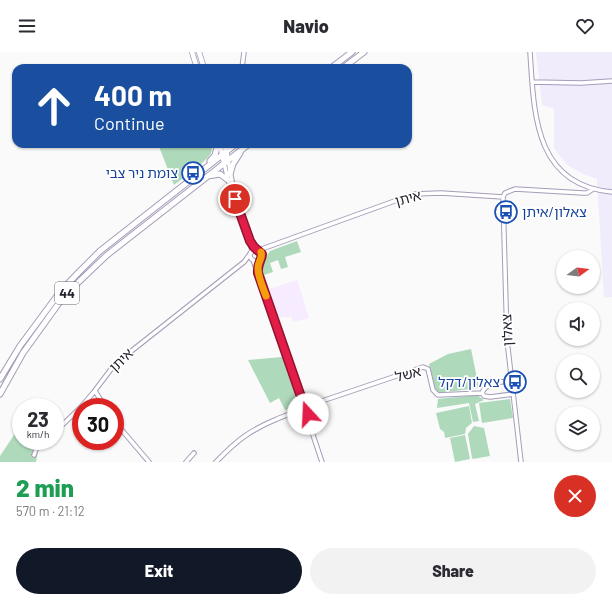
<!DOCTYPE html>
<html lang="en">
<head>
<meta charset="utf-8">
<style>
  :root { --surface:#fff; --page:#f2f2f3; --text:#2b2b33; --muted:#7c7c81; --accent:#111827 }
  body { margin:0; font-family:Barlow,"Noto Sans Hebrew",sans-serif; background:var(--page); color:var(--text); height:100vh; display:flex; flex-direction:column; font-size:15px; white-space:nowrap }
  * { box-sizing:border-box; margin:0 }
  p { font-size:13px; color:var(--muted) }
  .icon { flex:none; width:22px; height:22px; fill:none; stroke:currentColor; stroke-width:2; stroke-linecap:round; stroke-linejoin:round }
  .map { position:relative; height:410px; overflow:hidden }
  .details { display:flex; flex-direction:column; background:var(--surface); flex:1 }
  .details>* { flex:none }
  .top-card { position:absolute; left:12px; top:12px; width:400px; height:84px; border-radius:12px; box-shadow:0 1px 3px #0004; background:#1a4fa0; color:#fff; overflow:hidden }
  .needle { width:26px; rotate:75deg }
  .controls { position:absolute; left:556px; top:198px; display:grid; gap:8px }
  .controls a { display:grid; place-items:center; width:44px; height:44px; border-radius:50%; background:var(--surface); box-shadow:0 1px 3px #0004; font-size:20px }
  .speed { position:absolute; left:12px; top:346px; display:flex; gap:8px; font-size:20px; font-weight:700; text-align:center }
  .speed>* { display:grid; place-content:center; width:52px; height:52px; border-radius:50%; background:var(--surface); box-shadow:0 1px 3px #0004; line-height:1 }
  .speed small { font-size:10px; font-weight:400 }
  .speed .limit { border:6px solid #d22; background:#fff; color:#111 }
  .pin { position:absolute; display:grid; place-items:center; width:34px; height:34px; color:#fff; margin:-17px; border:2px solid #fff; border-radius:50%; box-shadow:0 1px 4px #0007 }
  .me { position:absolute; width:44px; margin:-22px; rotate:340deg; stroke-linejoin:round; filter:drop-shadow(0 0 3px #0008) }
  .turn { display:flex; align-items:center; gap:14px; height:84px; padding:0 16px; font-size:18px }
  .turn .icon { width:52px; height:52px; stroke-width:2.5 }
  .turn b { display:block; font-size:28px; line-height:34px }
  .round { display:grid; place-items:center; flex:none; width:42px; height:42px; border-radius:21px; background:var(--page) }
  .overview { display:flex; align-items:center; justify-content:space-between; height:68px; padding:0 16px }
  h1 { font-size:24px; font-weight:800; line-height:30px; color:#1e9e55 }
  .action { display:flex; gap:8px; margin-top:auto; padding:8px 16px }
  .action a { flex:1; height:46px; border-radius:24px; background:var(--accent); color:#fff; font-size:16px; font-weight:800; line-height:46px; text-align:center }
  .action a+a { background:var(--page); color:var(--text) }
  header { display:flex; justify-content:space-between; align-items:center; height:52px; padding:0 16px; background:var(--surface); font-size:18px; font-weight:800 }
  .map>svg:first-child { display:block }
</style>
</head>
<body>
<header><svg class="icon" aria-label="menu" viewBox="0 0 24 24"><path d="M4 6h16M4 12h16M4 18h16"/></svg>Navio<svg class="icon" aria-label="heart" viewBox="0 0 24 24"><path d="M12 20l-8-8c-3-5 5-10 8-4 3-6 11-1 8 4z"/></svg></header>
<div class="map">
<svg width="612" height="410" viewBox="0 0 612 410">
  <rect width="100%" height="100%" fill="#fafafa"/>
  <!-- built -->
  <path fill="#f0ecfb" d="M536 0H612V245L604 246 597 127 583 122 567 113 554 96V57L542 53Z"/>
  <!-- education -->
  <path fill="#f7ebff" d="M297 228 309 266 293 270 291 264 286 266 285 264 279 266 269 237Z"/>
  <!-- green -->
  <path fill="#aed9ba" d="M158 92H212C212 95 212 99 211 101 206 110 183 126 174 133Z
    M297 189 301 200 285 205 288 215 281 217 278 208 270 211 273 220 264 223 260 213 270 199Z
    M471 297 479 336 438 341 434 335 429 312 448 302Z
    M282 305 297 349V355L285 358 279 346 270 351 248 308Z
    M477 343 484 348 475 352 479 369 473 370 469 351 437 356 438 347Z
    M510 347 513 366 482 371 479 351Z
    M469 354 472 371 466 376 465 382 445 386 444 380 440 377 436 361Z
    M20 374 21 376V389H30L38 399 36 410H0V404Z
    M474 374 484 376 490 404 473 407 472 406 468 382Z
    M465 383 470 407 455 410 450 386Z"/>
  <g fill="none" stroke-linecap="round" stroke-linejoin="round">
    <!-- minor casing -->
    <g stroke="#a69cb9" stroke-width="5.5">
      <path id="minor" d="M530 0C534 61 534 133 612 140
        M242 16 244 0
        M532 30 581 31 612 29
        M228 108 233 134
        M224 111 228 128 250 189 252 200
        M503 145 507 288 521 410
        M503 145 505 141 515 137 583 141H587L593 137
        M250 203a6 6 0 1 1 12 0a6 6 0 1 1-12 0Z
        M259 198 414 142 441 141 503 145
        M253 208 300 342 306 351
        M95 339 105 355
        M482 341C486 330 501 330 511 329
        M306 352 308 354V359L304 361 300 360 299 355 302 351 309 352 319 350 423 315 428 317 433 338 438 343 482 341 484 344 490 345 513 342
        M81 355 93 341 115 312 244 210 250 202
        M302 361 309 371 322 410
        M115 370 149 410
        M55 380 81 355
        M34 403 37 395 44 389
        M186 410 194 401
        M216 410C236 389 250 378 277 367 285 364 292 360 300 360"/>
    </g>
    <!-- major casing -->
    <g stroke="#a69cb9" stroke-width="6">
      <path id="major" d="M192 0 197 16
        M199 0 204 16
        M220 92 224 111
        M225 92 228 108"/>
    </g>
    <!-- highway casing -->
    <g stroke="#a69cb9" stroke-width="7">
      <path id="highway" d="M331 16 352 0
        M343 16 364 0
        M210 109 215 103 218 92
        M230 122 233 112 240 101
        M208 124 220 122 228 128
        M0 327 20 294 60 240 78 221 100 199 236 92
        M0 342 23 301 64 244 107 203 249 92"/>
    </g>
    <!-- minor -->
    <use href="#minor" stroke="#fff" stroke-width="3.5"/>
    <!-- major -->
    <use href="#major" stroke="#fff" stroke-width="4.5"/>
    <!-- highway -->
    <use href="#highway" stroke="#fff" stroke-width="5"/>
  </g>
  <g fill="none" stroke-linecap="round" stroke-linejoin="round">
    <!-- route casing -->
    <g stroke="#92132f" stroke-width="10">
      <path id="route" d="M235 147 250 189 254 195 262 202C262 208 257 211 258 221L300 342 308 354V362"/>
    </g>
    <!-- route -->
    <use href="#route" stroke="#e11d48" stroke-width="7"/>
    <!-- slow -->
    <path stroke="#f59e0b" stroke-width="7" d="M261 200C263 206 258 209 258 216 258 225 263 236 266 244"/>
  </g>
  <!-- icons -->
  <defs>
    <g id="bus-ring" transform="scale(1.15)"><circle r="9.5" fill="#fff" stroke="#1a4fb4" stroke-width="1.5"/><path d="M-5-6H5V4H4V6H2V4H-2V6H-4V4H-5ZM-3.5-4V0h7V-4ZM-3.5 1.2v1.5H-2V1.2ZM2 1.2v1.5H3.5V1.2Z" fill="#1a4fb4"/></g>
  </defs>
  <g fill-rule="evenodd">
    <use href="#bus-ring" x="193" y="121"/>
    <use href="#bus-ring" x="506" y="160"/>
    <use href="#bus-ring" x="515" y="330"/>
  </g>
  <g text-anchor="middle" stroke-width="3.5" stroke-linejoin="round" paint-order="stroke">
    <!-- shield labels -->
    <rect fill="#fff" stroke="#67646d" stroke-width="1" x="55" y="230" width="24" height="22" rx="3"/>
    <g font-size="13" font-weight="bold" fill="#26222e">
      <text x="67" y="246">44</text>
    </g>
    <!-- transit labels -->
    <g font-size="14" fill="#164399" stroke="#fff" text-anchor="end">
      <text x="178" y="126">צומת ניר צבי</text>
      <text x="522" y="165" text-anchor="start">צאלון/איתן</text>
      <text x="500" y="335">צאלון/דקל</text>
    </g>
    <!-- street labels -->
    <g font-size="14" fill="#26222e" stroke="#fff">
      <text transform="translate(408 146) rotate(-15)" y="5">איתן</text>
      <text transform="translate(507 278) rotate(-93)" y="5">צאלון</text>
      <text transform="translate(121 308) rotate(-44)" y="5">איתן</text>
      <text transform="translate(408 322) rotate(-14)" y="5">אשל</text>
    </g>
  </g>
</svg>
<div class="controls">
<a><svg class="needle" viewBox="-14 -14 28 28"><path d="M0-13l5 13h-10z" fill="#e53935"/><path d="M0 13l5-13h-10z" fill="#7c7c81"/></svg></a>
<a><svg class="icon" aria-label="sound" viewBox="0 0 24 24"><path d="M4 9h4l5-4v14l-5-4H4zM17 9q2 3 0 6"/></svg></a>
<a><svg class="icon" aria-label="search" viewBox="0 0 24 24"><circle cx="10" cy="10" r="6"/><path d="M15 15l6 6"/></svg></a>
<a><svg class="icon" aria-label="layers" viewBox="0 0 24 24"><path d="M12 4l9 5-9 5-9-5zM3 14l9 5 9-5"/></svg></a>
</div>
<div class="speed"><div>23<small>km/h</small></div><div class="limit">30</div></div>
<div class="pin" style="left:235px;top:147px;background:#d93025"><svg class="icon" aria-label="arrive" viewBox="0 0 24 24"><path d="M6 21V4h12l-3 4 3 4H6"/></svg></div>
<svg class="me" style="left:308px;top:362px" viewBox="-20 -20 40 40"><circle r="19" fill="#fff"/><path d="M0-13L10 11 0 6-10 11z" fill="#e11d48"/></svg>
<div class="top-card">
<div class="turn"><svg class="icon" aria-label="ahead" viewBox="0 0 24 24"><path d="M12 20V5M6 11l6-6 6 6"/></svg><div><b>400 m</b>Continue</div></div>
</div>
</div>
<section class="details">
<div class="overview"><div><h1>2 min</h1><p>570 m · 21:12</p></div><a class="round" style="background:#d93025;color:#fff"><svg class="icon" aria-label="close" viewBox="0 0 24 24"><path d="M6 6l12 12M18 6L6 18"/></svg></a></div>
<div class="action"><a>Exit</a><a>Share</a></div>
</section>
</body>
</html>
